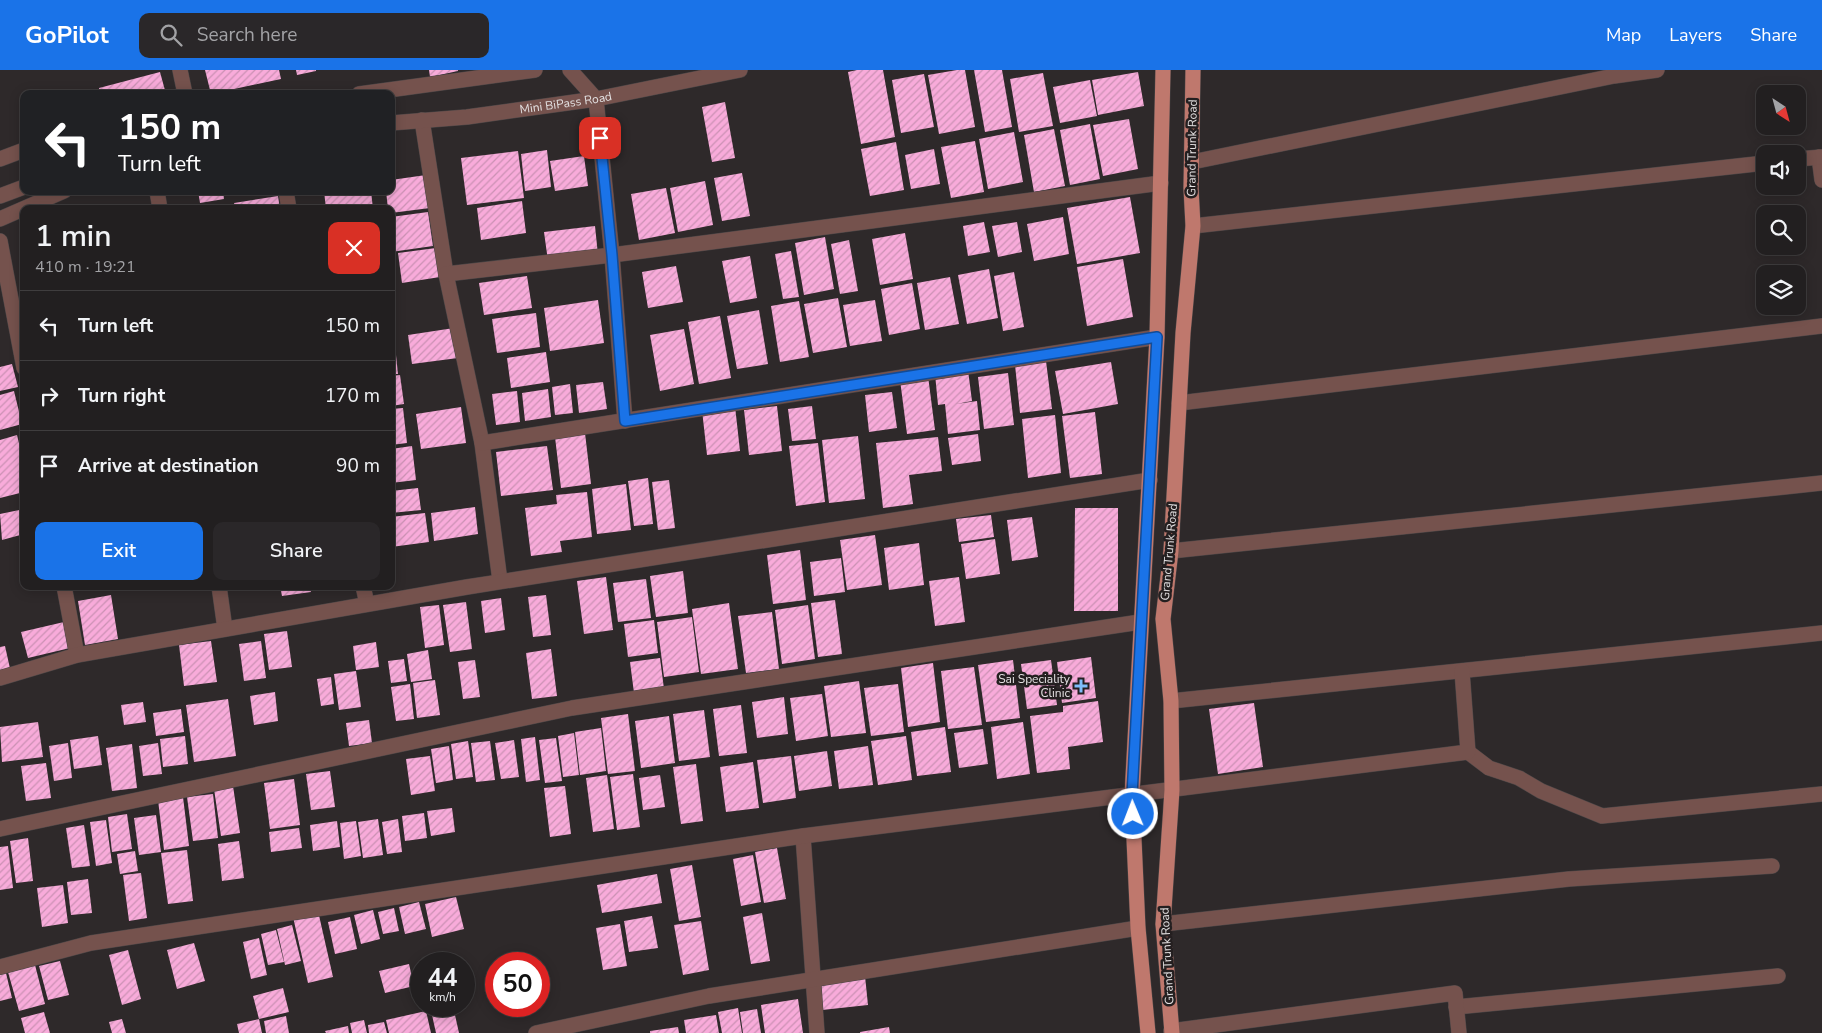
<!DOCTYPE html>
<html lang="en">
<head>
<meta charset="utf-8">
<style>
  :root { --surface:#221f20; --page:#2a2729; --text:#f1f3f6; --muted:#a2a2a5; --line:#3f3d3e; --accent:#1a73e8 }
  body { margin:0; font-family:"Nunito Sans",sans-serif; background:var(--page); color:var(--text); height:100vh; display:flex; flex-direction:column; font-size:19px; white-space:nowrap }
  * { box-sizing:border-box; margin:0 }
  p { font-size:16px; color:var(--muted) }
  .icon { flex:none; width:28px; height:28px; fill:none; stroke:currentColor; stroke-width:2; stroke-linecap:round; stroke-linejoin:round }
  .map { position:relative; flex:1; overflow:hidden }
  .sheet { position:absolute; left:20px; top:135px; width:375px; height:385px; display:flex; flex-direction:column; background:var(--surface); border-radius:10px; box-shadow:0 2px 12px #0003,0 0 0 1px var(--line) }
  .sheet>* { flex:none }
  .guide { position:absolute; left:20px; top:20px; width:375px; height:105px; border-radius:10px; box-shadow:0 2px 12px #0003,0 0 0 1px var(--line); background:#202124; color:#fff; overflow:hidden }
  .needle { width:32px; rotate:144deg }
  .buttons { position:absolute; left:1756px; top:15px; display:grid; gap:10px }
  .buttons a { display:grid; place-items:center; width:50px; height:50px; border-radius:10px; background:var(--surface); box-shadow:0 2px 12px #0003,0 0 0 1px var(--line); font-size:25px }
  .speed { position:absolute; left:410px; top:882px; display:flex; gap:10px; font-size:25px; font-weight:700; text-align:center }
  .speed>* { display:grid; place-content:center; width:65px; height:65px; border-radius:50%; background:var(--surface); box-shadow:0 2px 12px #0003,0 0 0 1px var(--line); line-height:1 }
  .speed small { font-size:12px; font-weight:400 }
  .speed .limit { border:8px solid #d22; background:#fff; color:#111 }
  .pin { position:absolute; display:grid; place-items:center; width:42px; height:42px; color:#fff; margin:-21px; border-radius:10px; box-shadow:0 2px 8px #0006 }
  .me { position:absolute; width:55px; margin:-28px; rotate:359deg; stroke-linejoin:round; filter:drop-shadow(0 0 4px #0008) }
  .turn { display:flex; align-items:center; gap:18px; height:105px; padding:0 15px; font-size:22px }
  .turn .icon { width:65px; height:65px; stroke-width:2.5 }
  .turn b { display:block; font-size:35px; line-height:42px }
  .round { display:grid; place-items:center; flex:none; width:52px; height:52px; border-radius:10px; background:var(--page) }
  .headline { display:flex; align-items:center; justify-content:space-between; height:85px; padding:0 15px }
  h1 { font-size:30px; font-weight:600; line-height:38px }
  .primary-button { display:flex; gap:10px; margin-top:auto; padding:10px 15px }
  .primary-button a { flex:1; height:58px; border-radius:10px; background:var(--accent); color:#fff; font-size:20px; font-weight:600; line-height:58px; text-align:center }
  .primary-button a+a { background:var(--page); color:var(--text) }
  ul { padding:0; list-style:none }
  li { display:flex; align-items:center; gap:15px; height:70px; padding:0 15px; border-top:1px solid var(--line) }
  li div { flex:1 }
  li b { display:block; font-size:19px }
  li em { font-style:normal }
  header { display:flex; align-items:center; gap:30px; box-sizing:border-box; height:70px; padding:0 25px; background:var(--accent); color:#fff }
  header strong { font-size:24px }
  nav { display:flex; gap:28px; margin-inline-start:auto; font-size:18px }
  .search { width:350px; height:45px; background:var(--page); display:flex; align-items:center; gap:12px; box-sizing:border-box; padding:0 18px; border-radius:10px; color:var(--muted); font-size:19px }
  .map>svg:first-child { display:block }
</style>
</head>
<body>
<header>
<strong>GoPilot</strong>
<div class="search"><svg class="icon" aria-label="search" viewBox="0 0 24 24"><circle cx="10" cy="10" r="6"/><path d="M15 15l6 6"/></svg>Search here</div>
<nav><a>Map</a><a>Layers</a><a>Share</a></nav>
</header>
<div class="map">
<svg width="1822" height="963" viewBox="0 0 1822 963">
  <defs>
    <pattern id="building-hatch" width="6" height="6" patternUnits="userSpaceOnUse" patternTransform="scale(1.25)"><rect width="6" height="6" fill="#f8abda"/><path d="M-1 1l2-2M0 6l6-6M5 7l2-2" fill="none" stroke="#cb91b4"/></pattern>
  </defs>
  <rect width="100%" height="100%" fill="#2e292a"/>
  <!-- building -->
  <path fill="url(#building-hatch)" d="M205 0H279L281 9 211 24Z
    M296 0H316V1L297 5Z
    M429 0H458V1L430 7Z
    M857 0H883L895 67 861 74 848 2Z
    M957 0H965L975 57 939 64 928 5Z
    M974 0H1002L1012 57 985 62Z
    M160 2 166 24H100L99 18Z
    M1138 2 1144 36 1098 45 1092 10Z
    M1043 3 1053 56 1019 62 1010 9Z
    M924 4 934 57 901 63 892 10Z
    M1090 10 1097 46 1060 53 1053 17Z
    M725 32 735 88 712 92 702 37Z
    M1129 49 1138 99 1103 106 1093 55Z
    M1090 54 1100 109 1070 115 1060 60Z
    M1054 59 1065 116 1034 122 1024 65Z
    M1014 62 1023 112 988 119 979 69Z
    M975 71 984 122 951 128 941 77Z
    M896 72 904 120 870 126 861 79Z
    M934 79 940 114 911 119 905 85Z
    M547 80 551 117 525 121 521 84Z
    M518 81 524 128 467 135 461 88Z
    M584 86 588 116 555 121 550 91Z
    M742 103 750 146 722 151 714 108Z
    M426 105 430 138 391 143V139H388L386 121H391V110Z
    M705 111 713 155 678 162 670 118Z
    M666 118 675 163 639 170 631 124Z
    M198 121H223L224 129 200 133Z
    M244 121H258V122L244 124Z
    M324 121H371L373 139H326Z
    M278 126 280 139H235L234 133Z
    M1130 127 1140 183 1077 194 1067 138Z
    M522 131 526 163 481 170 477 138Z
    M428 142 433 176 391 182V147Z
    M1063 147 1069 184 1034 191 1027 154Z
    M984 152 990 182 968 186 963 156Z
    M1017 152 1022 182 998 187 992 156Z
    M595 156 598 185 548 191 544 162Z
    M905 163 913 209 880 215 872 169Z
    M825 167 834 219 804 225 795 173Z
    M849 170 858 221 840 224 831 174Z
    M436 178 440 207 402 213 398 183Z
    M791 181 799 227 783 229 775 184Z
    M750 186 757 228 730 233 722 191Z
    M1123 189 1133 247 1087 256 1077 197Z
    M676 196 683 232 648 238 642 202Z
    M989 199 998 248 967 254 958 205Z
    M1014 202 1024 257 1003 261 994 206Z
    M527 206 532 238 484 245 479 213Z
    M950 207 959 254 925 260 917 213Z
    M912 213 920 259 889 265 881 219Z
    M838 228 847 277 813 283 804 234Z
    M598 230 604 273 550 281 544 238Z
    M875 230 882 271 850 276 843 235Z
    M799 231 809 287 780 292 771 236Z
    M759 240 768 294 737 299 727 246Z
    M536 243 540 277 497 283 492 249Z
    M720 246 731 308 699 314 688 252Z
    M454 258 458 288 412 294 408 265Z
    M684 259 694 314 660 321 650 265Z
    M391 264 395 282H391Z
    M546 282 550 312 511 318 507 288Z
    M396 285 398 304H391V286Z
    M1046 291 1052 339 1020 343 1015 295Z
    M1111 292 1118 334 1063 344 1055 301Z
    M12 294 18 317 0 321V297Z
    M968 300 972 331 956 334 977 331 980 360 948 364 945 334 938 335 935 304Z
    M1008 303 1014 355 984 359 978 307Z
    M400 305 404 334 391 336V306Z
    M928 306 935 360 907 364 900 310Z
    M603 312 607 339 579 343 576 315Z
    M570 314 573 343 555 345 552 317Z
    M548 319 551 347 525 351 522 323Z
    M14 321 22 354 0 360V325Z
    M517 321 520 352 496 355 492 324Z
    M892 322 897 358 869 362 865 325Z
    M735 336 740 381 707 385 702 340Z
    M777 336 782 381 749 385 744 340Z
    M812 336 816 369 792 371 788 339Z
    M461 337 466 373 421 379 416 344Z
    M403 338 407 373 391 375V339Z
    M1095 342 1102 404 1070 408 1062 346Z
    M1055 345 1061 403 1028 408 1022 349Z
    M585 363 591 414 561 418 555 367Z
    M978 364 981 391 952 395 948 368Z
    M17 365 24 394V422L0 428V370Z
    M858 366 865 429 829 433 822 370Z
    M938 367 942 401 909 405 913 434 883 438 876 373Z
    M818 373 825 432 796 436 789 376Z
    M412 376 416 410 391 413V379Z
    M547 376 553 420 501 426 496 382Z
    M648 408 653 454 634 456 628 411Z
    M669 410 675 458 658 460 652 412Z
    M626 414 631 460 597 464 592 419Z
    M418 418 421 440 391 443V421Z
    M587 422 592 467 560 471 562 482 531 486 525 438 557 434 556 425Z
    M475 437 478 464 434 471 431 443Z
    M1075 438H1118V541H1074Z
    M24 439V464L2 470 0 444Z
    M425 443 429 472 391 477V447Z
    M991 445 994 467 959 472 956 449Z
    M1032 447 1038 487 1012 491 1007 450Z
    M875 465 882 515 847 520 840 470Z
    M995 469 1000 504 966 509 961 474Z
    M919 473 924 515 889 520 884 478Z
    M800 480 806 530 773 534 767 485Z
    M841 488 845 522 814 526 810 492Z
    M683 501 688 543 656 547 650 506Z
    M606 507 613 560 584 564 577 511Z
    M959 507 965 552 935 556 929 511Z
    M646 509 651 548 618 552 613 513Z
    M280 516H310L311 522 282 526Z
    M111 525 118 569 85 575 78 531Z
    M546 525 551 565 533 567 528 527Z
    M501 528 505 560 485 563 481 531Z
    M835 530 842 584 818 587 811 533Z
    M466 532 472 579 450 582 443 535Z
    M729 533 738 599 701 604 692 539Z
    M439 535 444 575 425 578 420 537Z
    M808 535 815 589 782 594 775 540Z
    M772 542 779 599 746 603 738 546Z
    M692 547 699 602 664 607 657 552Z
    M654 550 658 583 628 587 624 554Z
    M64 552 70 578 28 588 21 562Z
    M287 561 292 597 269 600 264 564Z
    M211 571 217 612 184 616 179 575Z
    M261 571 266 608 244 611 239 574Z
    M376 572 379 597 356 600 353 576Z
    M5 576 11 603 0 606V577Z
    M551 579 557 626 532 629 526 583Z
    M428 580 432 609 411 612 407 584Z
    M1091 587 1096 628 1062 633 1057 592Z
    M660 588 664 619 634 623 630 592Z
    M404 589 407 611 391 613 388 591Z
    M475 590 480 627 463 629 458 592Z
    M1013 590 1020 648 986 652 978 595Z
    M1051 590 1057 635 1027 639 1021 594Z
    M933 593 940 652 908 657 901 598Z
    M974 597 982 655 948 659 941 601Z
    M356 601 361 637 339 640 334 604Z
    M331 607 334 634 321 636 317 609Z
    M435 610 440 645 417 648 413 613Z
    M859 611 866 663 831 667 824 616Z
    M410 614 414 649 396 651 391 617Z
    M898 614 904 662 871 666 864 618Z
    M275 622 278 651 254 655 250 626Z
    M822 624 828 666 796 671 790 628Z
    M784 627 788 664 757 668 752 632Z
    M228 629 236 686 194 692 186 635Z
    M1098 631 1103 672 1068 677 1070 699 1037 703 1030 646 1063 642V636Z
    M143 632 146 652 124 655 121 635Z
    M1254 633 1263 697 1218 704 1209 639Z
    M741 635 747 683 719 686 713 639Z
    M181 639 184 662 156 666 153 643Z
    M704 640 710 687 679 691 673 644Z
    M628 644 635 701 608 704 601 648Z
    M669 646 675 693 641 698 635 651Z
    M369 650 372 673 349 676 346 653Z
    M38 652 43 687 2 692 0 657Z
    M1023 652 1030 704 997 709 991 657Z
    M945 657 951 702 917 706 911 662Z
    M601 658 606 701 580 705 575 662Z
    M983 659 988 694 959 698 954 663Z
    M574 663 579 705 563 707 558 666Z
    M98 666 102 695 74 699 70 670Z
    M185 666 188 694 163 697 160 669Z
    M906 666 912 710 878 715 871 671Z
    M535 667 540 710 526 712 521 669Z
    M556 668 562 711 545 713 539 670Z
    M514 670 519 707 501 709 495 673Z
    M468 671 473 707 456 709 451 674Z
    M490 671 495 710 476 712 471 673Z
    M68 673 72 708 54 711 49 676Z
    M158 673 162 704 143 706 139 676Z
    M132 674 137 718 112 721 106 678Z
    M449 676 453 710 436 713 431 679Z
    M868 676 873 715 839 719 834 681Z
    M827 681 832 716 799 721 794 686Z
    M430 686 435 721 411 725 406 689Z
    M791 686 796 728 763 733 757 690Z
    M753 692 759 738 726 742 720 697Z
    M46 693 51 728 26 731 21 696Z
    M696 694 703 751 681 754 673 697Z
    M330 701 335 737 311 740 306 704Z
    M633 704 640 757 617 760 610 707Z
    M607 705 614 759 593 762 586 708Z
    M660 705 665 737 643 740 639 708Z
    M294 709 300 755 270 759 264 713Z
    M233 716 240 763 221 766 214 719Z
    M565 716 571 764 550 767 544 718Z
    M213 724 218 768 193 771 187 727Z
    M183 727 189 776 164 780 158 730Z
    M452 738 455 762 431 766 427 741Z
    M424 743 427 768 405 771 402 746Z
    M127 744 132 779 112 782 108 747Z
    M156 745 161 782 139 785 134 748Z
    M378 749 383 785 363 788 358 752Z
    M398 749 402 782 387 784 382 752Z
    M106 750 112 793 96 796 90 752Z
    M337 751 340 777 313 781 310 755Z
    M356 751 361 786 344 789 340 753Z
    M84 755 90 796 72 798 66 758Z
    M299 758 302 778 271 782 269 762Z
    M28 768 33 811 16 813 10 771Z
    M239 771 244 808 222 811 218 774Z
    M8 776 13 818 0 820V777Z
    M777 778 786 829 764 833 755 782Z
    M187 780 193 831 168 834 161 783Z
    M135 781 138 801 120 804 117 784Z
    M753 785 761 832 741 836 733 789Z
    M692 795 701 847 679 851 670 799Z
    M141 803 147 848 129 851 123 805Z
    M657 804 662 833 602 843 597 815Z
    M88 809 92 843 71 845 67 812Z
    M63 815 68 853 42 857 37 818Z
    M456 827 464 859 432 867 425 834Z
    M419 832 426 859 405 864 399 837Z
    M394 838 399 861 383 864 378 842Z
    M373 840 380 869 361 874 354 845Z
    M318 841 333 907 308 913 293 847Z
    M762 843 770 891 751 894 743 847Z
    M652 846 658 878 629 882 624 851Z
    M350 847 357 879 335 884 328 852Z
    M701 851 709 900 683 905 674 855Z
    M620 854 627 896 603 900 596 858Z
    M292 855 301 891 285 895 277 859Z
    M276 860 284 892 268 895 261 864Z
    M259 868 267 905 251 909 243 872Z
    M194 873 205 911 177 919 167 880Z
    M128 880 141 929 122 935 109 885Z
    M60 891 69 925 48 930 39 896Z
    M409 894 414 916 385 923 379 901Z
    M35 895 45 934 19 941 8 902Z
    M5 899 12 928 0 931V901Z
    M865 906 868 935 822 940 819 911Z
    M283 918 289 942 259 949 253 926Z
    M798 929 803 963H765L761 935Z
    M430 936H453L459 963H436Z
    M738 938 742 963H722L718 942Z
    M757 939 761 963H743L740 942Z
    M426 941 431 963H389L386 950Z
    M44 942 50 963H25L21 948Z
    M716 945 719 963H686L684 950Z
    M286 946 289 963H266L264 951Z
    M122 949 126 963H112L109 952Z
    M259 949 262 963H239L237 954Z
    M364 950 367 963H352L350 953Z
    M384 952 387 963H369L368 955Z
    M348 956 349 963H326L325 961Z
    M678 957 679 963H650V961Z
    M889 957 890 963H860V962Z"/>
  <g fill="none" stroke-linecap="round" stroke-linejoin="round">
    <!-- minor casing -->
    <g stroke="#4b4647" stroke-width="16">
      <g id="minor">
        <path d="M180 0 185 24"/>
        <path d="M570 0 596 29 612 185 625 351"/>
        <path d="M359 24 535 0"/>
        <path d="M422 50 446 204 482 373 500 511"/>
        <path id="s1" d="M391 53 467 47 596 29 740 0"/>
        <path d="M1819 87 1822 110"/>
        <path d="M0 89 24 80"/>
        <path d="M1798 89 1822 87"/>
        <path d="M1192 92 1614 6 1657 0"/>
        <path d="M157 121 160 139"/>
        <path d="M286 121 289 139"/>
        <path d="M0 126 24 117"/>
        <path d="M0 149 64 121"/>
        <path d="M1193 156 1765 93"/>
        <path d="M0 171 24 298"/>
        <path d="M446 204 612 185 1161 113"/>
        <path d="M1179 333 1822 256"/>
        <path d="M482 373 1157 267"/>
        <path d="M1171 481 1822 413"/>
        <path d="M64 516 77 585"/>
        <path d="M219 516 225 559"/>
        <path d="M363 516 367 534"/>
        <path d="M0 608 77 585 467 517 1150 410"/>
        <path d="M1171 631 1822 563"/>
        <path d="M1468 682 1489 698 1519 708 1541 721 1602 746 1822 724"/>
        <path d="M0 759 572 638 1140 552"/>
        <path d="M803 766 817 963"/>
        <path d="M1163 854 1569 809 1772 796"/>
        <path d="M0 897 91 873 803 766 1468 682 1462 601"/>
        <path d="M1456 937 1778 906"/>
        <path d="M1171 961 1455 923 1459 963"/>
        <path d="M536 963 709 926 1138 858"/>
      </g>
    </g>
    <!-- major casing -->
    <g stroke="#4b4647" stroke-width="16">
      <path id="major" d="M1148 963 1138 858 1132 725 1157 267 1163 0
        M1172 963 1163 854 1172 720 1171 631 1163 549 1171 481 1183 263 1193 156 1191 118 1193 0"/>
    </g>
    <!-- minor -->
    <use href="#minor" stroke="#75524d" stroke-width="15"/>
    <!-- major -->
    <use href="#major" stroke="#bf786d" stroke-width="15"/>
  </g>
  <g fill="none" stroke-linecap="round" stroke-linejoin="round">
    <!-- route casing -->
    <g stroke="#114b97" stroke-width="12">
      <path id="route" d="M600 68 612 185 625 351 1157 267 1132 725 1133 744"/>
    </g>
    <!-- route -->
    <use href="#route" stroke="#1a73e8" stroke-width="9"/>
  </g>
  <!-- markers -->
  <path fill="#7fbdfa" stroke="#241f20" stroke-width="2" d="M1078.5 608.5h5v5h5v5h-5v5h-5v-5h-5v-5h5z"/>
  <g text-anchor="middle" stroke-width="5" stroke-linejoin="round" paint-order="stroke">
    <!-- street labels -->
    <g font-size="12" fill="#e3e0e1" stroke="#241f20">
      <text dy="4" stroke="none"><textPath href="#s1" startOffset="176">Mini BiPass Road</textPath></text>
      <text transform="translate(1192 78) rotate(-89)" y="4">Grand Trunk Road</text>
      <text transform="translate(1169 482) rotate(-85)" y="4">Grand Trunk Road</text>
      <text transform="translate(1167 886) rotate(-93)" y="4">Grand Trunk Road</text>
    </g>
    <!-- poi labels -->
    <g font-size="12" fill="#e3e0e1" stroke="#241f20" text-anchor="end">
      <text x="1070" y="613">Sai Speciality<tspan x="1070" dy="14">Clinic</tspan></text>
    </g>
  </g>
</svg>
<div class="buttons">
<a><svg class="needle" viewBox="-14 -14 28 28"><path d="M0-13l5 13h-10z" fill="#e53935"/><path d="M0 13l5-13h-10z" fill="#a2a2a5"/></svg></a>
<a><svg class="icon" aria-label="sound" viewBox="0 0 24 24"><path d="M4 9h4l5-4v14l-5-4H4zM17 9q2 3 0 6"/></svg></a>
<a><svg class="icon" aria-label="search" viewBox="0 0 24 24"><circle cx="10" cy="10" r="6"/><path d="M15 15l6 6"/></svg></a>
<a><svg class="icon" aria-label="layers" viewBox="0 0 24 24"><path d="M12 4l9 5-9 5-9-5zM3 14l9 5 9-5"/></svg></a>
</div>
<div class="speed"><div>44<small>km/h</small></div><div class="limit">50</div></div>
<div class="pin" style="left:600px;top:68px;background:#d93025"><svg class="icon" aria-label="arrive" viewBox="0 0 24 24"><path d="M6 21V4h12l-3 4 3 4H6"/></svg></div>
<svg class="me" style="left:1133px;top:744px" viewBox="-20 -20 40 40"><circle r="17" fill="#1a73e8" stroke="#fff" stroke-width="3"/><path d="M0-11L8 9 0 5-8 9z" fill="#fff"/></svg>
<div class="guide">
<div class="turn"><svg class="icon" aria-label="left" viewBox="0 0 24 24"><path d="M17 20v-9H6M10 6l-5 5 5 5"/></svg><div><b>150 m</b>Turn left</div></div>
</div>
<section class="sheet">
<div class="headline"><div><h1>1 min</h1><p>410 m · 19:21</p></div><a class="round" style="background:#d93025;color:#fff"><svg class="icon" aria-label="close" viewBox="0 0 24 24"><path d="M6 6l12 12M18 6L6 18"/></svg></a></div>
<ul>
<li><svg class="icon" aria-label="left" viewBox="0 0 24 24"><path d="M17 20v-9H6M10 6l-5 5 5 5"/></svg><div><b>Turn left</b></div><em>150 m</em></li>
<li><svg class="icon" aria-label="right" viewBox="0 0 24 24"><path d="M7 20v-9h11M14 6l5 5-5 5"/></svg><div><b>Turn right</b></div><em>170 m</em></li>
<li><svg class="icon" aria-label="arrive" viewBox="0 0 24 24"><path d="M6 21V4h12l-3 4 3 4H6"/></svg><div><b>Arrive at destination</b></div><em>90 m</em></li>
</ul>
<div class="primary-button"><a>Exit</a><a>Share</a></div>
</section>
</div>
</body>
</html>
